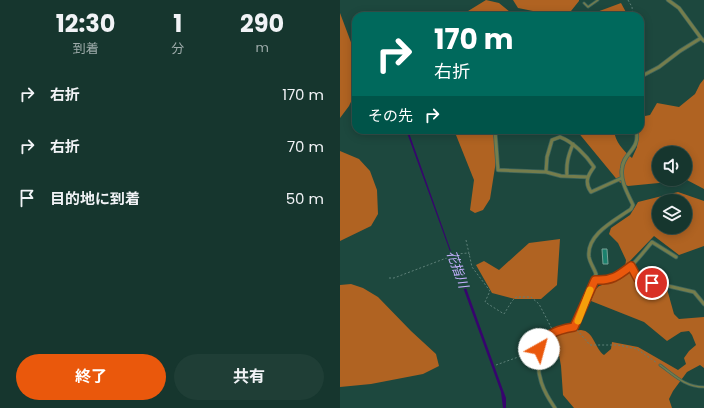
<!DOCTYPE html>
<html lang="ja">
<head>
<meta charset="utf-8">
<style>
  :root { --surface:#16362e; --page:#1f3e36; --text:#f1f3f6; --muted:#9eabaa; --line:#35504a; --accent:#ea580c }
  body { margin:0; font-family:Poppins,"Noto Sans JP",sans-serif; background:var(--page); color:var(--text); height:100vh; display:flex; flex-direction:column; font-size:15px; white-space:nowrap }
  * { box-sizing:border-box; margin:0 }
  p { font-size:13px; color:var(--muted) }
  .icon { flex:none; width:22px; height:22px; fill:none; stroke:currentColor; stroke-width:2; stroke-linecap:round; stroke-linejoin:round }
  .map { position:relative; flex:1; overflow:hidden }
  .details { display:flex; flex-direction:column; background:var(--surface); width:340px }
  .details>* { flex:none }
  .guide { position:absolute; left:12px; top:12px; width:292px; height:122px; border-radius:12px; box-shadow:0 2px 10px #0003,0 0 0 1px var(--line); background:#00695c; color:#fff; overflow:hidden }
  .controls { position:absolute; left:312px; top:146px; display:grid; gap:8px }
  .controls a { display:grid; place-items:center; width:40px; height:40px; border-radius:50%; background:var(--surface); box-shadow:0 2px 10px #0003,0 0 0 1px var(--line); font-size:20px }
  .pin { position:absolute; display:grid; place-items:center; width:34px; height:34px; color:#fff; margin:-17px; border:2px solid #fff; border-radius:50%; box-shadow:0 1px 4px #0007 }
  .me { position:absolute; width:44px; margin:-22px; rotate:38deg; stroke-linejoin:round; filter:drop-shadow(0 0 3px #0008) }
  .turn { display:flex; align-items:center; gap:14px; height:84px; padding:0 16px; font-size:18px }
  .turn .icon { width:52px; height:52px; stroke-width:2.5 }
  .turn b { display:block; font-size:28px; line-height:34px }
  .then { display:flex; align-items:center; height:38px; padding:0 16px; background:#0003; gap:8px; font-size:15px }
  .eta { display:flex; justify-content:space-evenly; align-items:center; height:68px; text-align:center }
  .eta b { font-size:24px; font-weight:700; line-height:28px }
  .cta { display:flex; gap:8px; margin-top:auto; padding:8px 16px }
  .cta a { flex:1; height:46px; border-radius:24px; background:var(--accent); color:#fff; font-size:16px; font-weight:700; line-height:46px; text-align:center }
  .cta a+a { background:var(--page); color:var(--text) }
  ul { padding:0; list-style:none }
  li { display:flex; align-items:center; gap:12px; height:52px; padding:0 16px }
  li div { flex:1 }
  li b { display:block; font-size:15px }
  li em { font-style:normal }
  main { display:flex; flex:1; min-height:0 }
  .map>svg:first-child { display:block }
</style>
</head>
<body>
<main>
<section class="details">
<div class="eta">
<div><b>12:30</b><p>到着</p></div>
<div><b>1</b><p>分</p></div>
<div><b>290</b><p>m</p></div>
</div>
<ul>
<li><svg class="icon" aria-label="right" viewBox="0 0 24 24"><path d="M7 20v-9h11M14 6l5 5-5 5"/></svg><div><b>右折</b></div><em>170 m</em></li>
<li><svg class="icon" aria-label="right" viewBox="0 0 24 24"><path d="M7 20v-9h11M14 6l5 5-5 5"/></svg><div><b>右折</b></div><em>70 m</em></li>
<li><svg class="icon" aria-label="arrive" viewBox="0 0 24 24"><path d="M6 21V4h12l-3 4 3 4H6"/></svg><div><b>目的地に到着</b></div><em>50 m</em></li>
</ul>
<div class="cta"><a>終了</a><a>共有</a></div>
</section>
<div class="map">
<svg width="364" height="408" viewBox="0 0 364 408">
  <rect width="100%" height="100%" fill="#1d483e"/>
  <!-- forest -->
  <path fill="#b06322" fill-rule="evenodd" d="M146 0 159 3 175 16H120Z
    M173 0H239V1L227 16H204L193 11 178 8Z
    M281 3 288 16H246Z
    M0 13 12 45 16 48V91L9 106 0 118Z
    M364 79V189L345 179V153H319V179H337L329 182 288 186 279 182 237 131 274 130C275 142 283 150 292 158L297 147 298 130H300V117L310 115 317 103 339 107 355 94 360 84Z
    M114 130H154L156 161 150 199 143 210 135 213 130 210 134 180Z
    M0 151 19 159 30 171 37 190 38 214 31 226 0 241Z
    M338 192 364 201V246L339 255 314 236 289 262 295 279 327 289 334 314 339 319 364 317V368L360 365 347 372 333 391 329 399 332 408H234L223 395 221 366 216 338 218 334C225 333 234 330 241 330 254 331 255 349 264 355L271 349 272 342 298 347 338 370 346 364 344 358 349 351 356 345 352 335 349 331 341 332 327 341 304 322 251 301 255 290 259 286 281 279 284 275 286 260 278 243 269 234 271 228 290 215 298 202ZM319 201H345V227H319Z
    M220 239 217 285 201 299H175L152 293 136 265 144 261 159 270 189 243Z
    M11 284 23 288 38 297 71 331 96 354 99 366 83 374 31 384 0 387V285Z"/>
  <!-- water -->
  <path fill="#37046e" d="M66 130H68L112 254 121 274 163 390 166 398V408H163L161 392Z"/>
  <!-- building -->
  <path fill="#1b806d" stroke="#78a498" d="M262 249H267L268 264H263Z"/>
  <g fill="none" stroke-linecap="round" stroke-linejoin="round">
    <!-- lane casing -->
    <g stroke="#3e655c" stroke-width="3">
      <path id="lane" d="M244 3 248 7 258 0
        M320 365C334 375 345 387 364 387"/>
    </g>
    <!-- street casing -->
    <g stroke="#3e655c" stroke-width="4.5">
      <path id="street" d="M328 0 339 8 361 38 364 41
        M300 77 319 67 340 51 361 38
        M155 130 158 170 206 172 221 176 247 177
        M206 172 207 157 212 140 220 137C233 142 246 155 254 167 248 175 244 182 251 192L282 178
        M227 176C226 164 228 156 233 144
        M291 266 298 279 354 292 364 304
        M255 280C283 282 295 262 312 242L336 257
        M215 408C203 391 196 375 199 354 199 350 199 345 201 342 207 332 224 329 234 327L256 274C254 268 250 263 249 257 246 234 276 220 291 209L293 205C288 194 280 181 282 169 283 152 301 150 296 130"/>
    </g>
    <!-- path -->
    <path stroke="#5d8078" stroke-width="1" stroke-dasharray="2 2" stroke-linecap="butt" d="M288 0 292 7 293 16
      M300 34 302 44 300 58
      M126 240 132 267 150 291 145 302 164 314 172 301 176 297H191L199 304 212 329
      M49 278H54L117 254 128 253 130 255
      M237 330 250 345H278L297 349 317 363
      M156 365 195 351"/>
    <!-- lane -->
    <use href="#lane" stroke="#757d4c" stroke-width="1.5"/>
    <!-- street -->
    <use href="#street" stroke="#757d4c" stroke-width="3"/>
  </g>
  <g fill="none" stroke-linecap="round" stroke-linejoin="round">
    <!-- route casing -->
    <g stroke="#983908" stroke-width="10">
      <path id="route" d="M199 349C202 334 221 329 234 327L255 280C272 281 278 276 291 266L298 279 312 283"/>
    </g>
    <!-- route -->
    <use href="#route" stroke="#ea580c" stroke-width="7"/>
    <!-- slow -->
    <path stroke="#f59e0b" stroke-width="7" d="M238 321 250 290"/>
  </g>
  <g text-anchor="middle" stroke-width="3.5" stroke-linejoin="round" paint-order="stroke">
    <!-- water labels -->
    <g font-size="13" font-style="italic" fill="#c5b0ff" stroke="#1d483e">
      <text transform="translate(118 269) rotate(70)" y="5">花指川</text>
    </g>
  </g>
</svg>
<div class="controls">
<a><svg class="icon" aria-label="sound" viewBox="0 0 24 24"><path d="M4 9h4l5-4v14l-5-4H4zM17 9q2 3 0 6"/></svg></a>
<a><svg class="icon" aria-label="layers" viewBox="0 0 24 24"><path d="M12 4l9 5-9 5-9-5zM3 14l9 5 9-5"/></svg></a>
</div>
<div class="pin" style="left:312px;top:283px;background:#d93025"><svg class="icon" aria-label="arrive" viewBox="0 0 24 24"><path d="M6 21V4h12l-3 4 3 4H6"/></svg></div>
<svg class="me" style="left:199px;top:349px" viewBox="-20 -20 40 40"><circle r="19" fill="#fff"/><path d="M0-13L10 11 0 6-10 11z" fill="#ea580c"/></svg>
<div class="guide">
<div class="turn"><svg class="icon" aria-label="right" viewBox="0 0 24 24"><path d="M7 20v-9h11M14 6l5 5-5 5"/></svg><div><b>170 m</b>右折</div></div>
<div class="then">その先<svg class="icon" aria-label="right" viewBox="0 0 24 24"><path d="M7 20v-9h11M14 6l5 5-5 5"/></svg></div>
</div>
</div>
</main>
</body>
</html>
